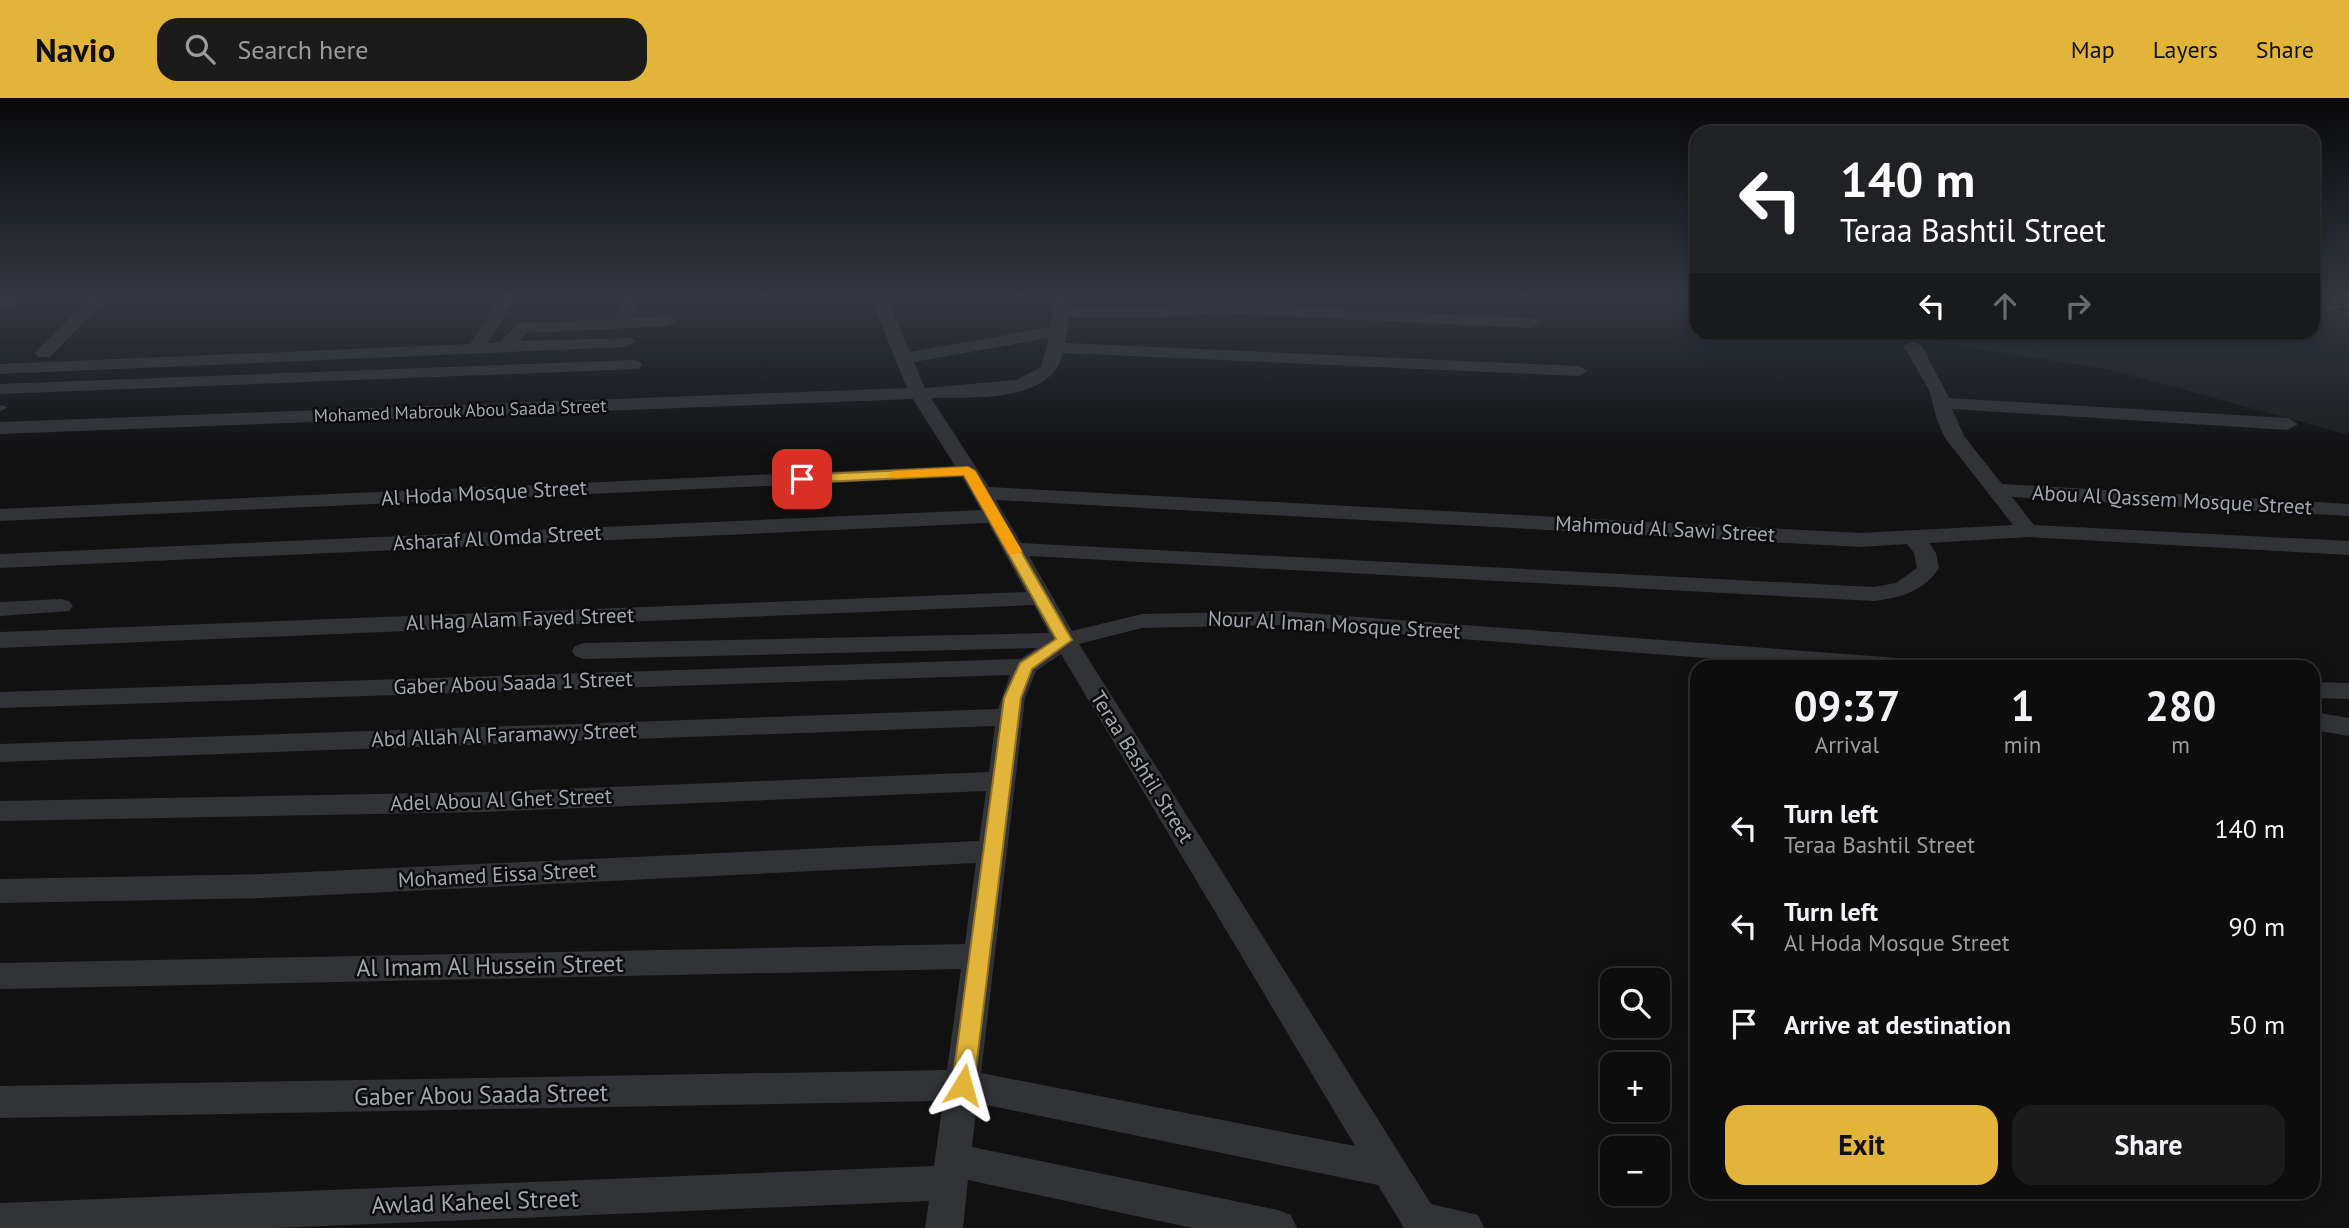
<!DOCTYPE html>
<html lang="en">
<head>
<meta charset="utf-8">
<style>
  :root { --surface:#0d0d0e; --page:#1b1b1c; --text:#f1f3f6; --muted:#9a9c9e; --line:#2d2d2e; --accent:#e2b439 }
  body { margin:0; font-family:"PT Sans",sans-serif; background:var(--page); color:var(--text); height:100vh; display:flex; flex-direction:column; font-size:26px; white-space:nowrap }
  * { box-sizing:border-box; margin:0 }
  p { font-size:23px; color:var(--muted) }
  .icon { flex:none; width:38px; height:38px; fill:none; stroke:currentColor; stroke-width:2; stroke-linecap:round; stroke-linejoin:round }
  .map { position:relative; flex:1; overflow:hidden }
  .details { position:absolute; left:1690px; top:562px; width:630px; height:539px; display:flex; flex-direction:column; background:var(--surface); border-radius:21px; box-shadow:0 4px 18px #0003,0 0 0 2px var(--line) }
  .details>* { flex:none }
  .guide { position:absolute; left:1690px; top:28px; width:630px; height:214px; border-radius:21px; box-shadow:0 4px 18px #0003,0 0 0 2px var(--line); background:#202124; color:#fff; overflow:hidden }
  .controls { position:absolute; left:1600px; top:870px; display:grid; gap:14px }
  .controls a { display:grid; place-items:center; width:70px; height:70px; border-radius:14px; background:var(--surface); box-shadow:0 4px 18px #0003,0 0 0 2px var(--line); font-size:35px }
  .pin { position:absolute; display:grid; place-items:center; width:60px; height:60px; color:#fff; margin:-30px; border-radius:14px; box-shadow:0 4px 10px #0006 }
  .me { position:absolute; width:77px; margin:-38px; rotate:8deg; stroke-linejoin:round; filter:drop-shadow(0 0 5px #0008) }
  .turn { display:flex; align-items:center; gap:24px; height:147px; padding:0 35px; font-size:32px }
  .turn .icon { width:91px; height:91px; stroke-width:2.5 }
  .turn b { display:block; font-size:49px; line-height:60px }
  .lanes { display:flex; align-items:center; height:66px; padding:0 35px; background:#0003; justify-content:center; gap:35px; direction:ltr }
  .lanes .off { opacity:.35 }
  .eta { display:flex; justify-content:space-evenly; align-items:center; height:119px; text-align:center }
  .eta b { font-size:42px; font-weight:700; line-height:49px }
  .button { display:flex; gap:14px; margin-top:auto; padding:14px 35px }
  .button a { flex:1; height:80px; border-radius:21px; background:var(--accent); color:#111; font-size:28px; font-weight:700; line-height:80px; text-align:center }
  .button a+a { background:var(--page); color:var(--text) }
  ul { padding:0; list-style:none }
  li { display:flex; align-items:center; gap:21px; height:98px; padding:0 35px }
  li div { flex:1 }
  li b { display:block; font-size:26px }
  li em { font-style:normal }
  header { display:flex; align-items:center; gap:42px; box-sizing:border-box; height:98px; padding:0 35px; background:var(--accent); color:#111 }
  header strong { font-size:33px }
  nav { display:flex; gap:38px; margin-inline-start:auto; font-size:24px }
  .search { width:490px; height:63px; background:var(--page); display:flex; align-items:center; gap:18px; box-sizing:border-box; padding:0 24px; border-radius:21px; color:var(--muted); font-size:26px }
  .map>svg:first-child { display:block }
</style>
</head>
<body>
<header>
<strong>Navio</strong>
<div class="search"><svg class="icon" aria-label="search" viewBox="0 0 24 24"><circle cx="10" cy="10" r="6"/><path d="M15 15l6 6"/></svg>Search here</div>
<nav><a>Map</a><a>Layers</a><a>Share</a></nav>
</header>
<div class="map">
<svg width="2349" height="1130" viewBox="0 0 2349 1130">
  <rect width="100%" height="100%" fill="#111112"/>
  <!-- built -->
  <path fill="#1d1d1f" d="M2314 212 2349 215V337L2108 271 1869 235 2314 234Z"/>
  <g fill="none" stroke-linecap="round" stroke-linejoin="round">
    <!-- lane -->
    <path fill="#323337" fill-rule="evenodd" d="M0 307 5 308 7 310 0 313Z"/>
    <!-- street -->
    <path fill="#323337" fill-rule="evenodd" d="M9 198H35L33 201 0 210V200Z
      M92 198H109L50 259H38L35 255 38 251Z
      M501 198H517L488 245 501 244 516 226 522 225 615 221 626 198H642L632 220 668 218 676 223 668 228 527 235 520 243 632 240 635 244 626 249 0 276V266L470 246Z
      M870 198H886L910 254 1051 229 1052 198H1068L1069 209 1151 210 1217 205 1532 220 1540 225 1532 230 1217 215 1151 220 1069 219 1065 245 1579 268 1588 273 1579 278 1063 255C1051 306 972 299 931 300L989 389 1860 435 2013 427 1945 340 1937 322 1929 292 1904 248 1913 243 1922 248 1949 300 2288 320 2298 326 2288 332 1952 311 1964 338 2002 386 2349 406V418L2012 399 2034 427 2349 443V457L2028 439 1929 445 1936 455 1939 470C1923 494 1902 499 1874 503L1029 458 1072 533 1142 516 1281 513 1937 563 1940 569H1821L1281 527 1142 530 1079 546 1431 1106 1478 1117 1484 1130H1404L1378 1087 977 1005 972 1049 1278 1112 1291 1117 1297 1130H1192L968 1082 963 1130H925L929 1103 275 1130H0V1105L934 1068 943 1003 0 1020V988L947 972 961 871 0 891V865L965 846 976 765 263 800 0 805V781L263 776 979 743 986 693 482 714 0 723V703L482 694 989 674 995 628 0 664V646L998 611 1010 577 0 610V594L1020 561 1037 550 584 561 575 558 572 553 575 548 584 545 1049 535 1034 507 0 550V534L1026 494 988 425 0 470V456L981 412 962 379 0 423V411L955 368 913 301 0 336V324L907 290ZM1049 240 1041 269 1016 282 925 290 914 264ZM996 402 1860 449 1907 446 1914 455 1917 470 1896 485 1874 489 1021 445ZM1061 556 1355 1048 981 975 1025 600 1036 573Z
      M633 262 639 263 642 267 639 271 0 296V286Z
      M61 501 69 503 73 508 69 513 0 518V504Z
      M2314 584 2349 585V601L2314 600Z
      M2314 614 2349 620V638L2314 632Z"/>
    <!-- rail casing -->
    <g stroke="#494a50" stroke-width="6">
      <path id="rail" d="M2314 209 2349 212"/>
    </g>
    <!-- rail -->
    <use href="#rail" stroke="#0c0c0d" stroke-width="4.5" stroke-dasharray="12" stroke-linecap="butt"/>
  </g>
  <!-- sky -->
  <linearGradient id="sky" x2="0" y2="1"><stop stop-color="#09090a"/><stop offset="0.56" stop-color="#323844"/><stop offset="1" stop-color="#323844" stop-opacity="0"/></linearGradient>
  <rect width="2349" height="356" fill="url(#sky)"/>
  <!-- route -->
  <path fill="#e2b439" stroke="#937525" stroke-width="2" d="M968 369 975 373 1072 542 1032 571 1021 600 974 987 971 994 963 997 955 994 952 987 1004 600 1020 565 1056 541 964 377 802 385 796 381 802 377Z"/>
  <!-- slow -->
  <path fill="#f59e0b" d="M968 369 975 373 1022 453 1019 456H1009L964 377 894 380 887 377 894 373Z"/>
  <g text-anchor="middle" stroke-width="5" stroke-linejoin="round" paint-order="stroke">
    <!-- far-street labels -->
    <g font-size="18" fill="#a3a7b2" stroke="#0c0c0d">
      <text transform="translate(460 313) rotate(-2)" y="6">Mohamed Mabrouk Abou Saada Street</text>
    </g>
    <!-- street labels -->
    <g font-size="21" fill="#a3a7b2" stroke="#0c0c0d">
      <text transform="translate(484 395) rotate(-3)" y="7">Al Hoda Mosque Street</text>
      <text transform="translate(2172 402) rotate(3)" y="7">Abou Al Qassem Mosque Street</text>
      <text transform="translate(1665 431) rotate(3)" y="7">Mahmoud Al Sawi Street</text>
      <text transform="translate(497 440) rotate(-3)" y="7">Asharaf Al Omda Street</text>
      <text transform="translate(520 521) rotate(-2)" y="7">Al Hag Alam Fayed Street</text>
      <text transform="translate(1334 527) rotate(3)" y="7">Nour Al Iman Mosque Street</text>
      <text transform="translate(513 585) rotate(-2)" y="7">Gaber Abou Saada 1 Street</text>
      <text transform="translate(504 637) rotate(-2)" y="7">Abd Allah Al Faramawy Street</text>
      <text transform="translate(1142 669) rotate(58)" y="7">Teraa Bashtil Street</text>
      <text transform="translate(501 702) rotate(-2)" y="7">Adel Abou Al Ghet Street</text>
      <text transform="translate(497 777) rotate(-3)" y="7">Mohamed Eissa Street</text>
    </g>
    <!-- near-street labels -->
    <g font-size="24" fill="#a3a7b2" stroke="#0c0c0d">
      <text transform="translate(490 868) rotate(-1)" y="8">Al Imam Al Hussein Street</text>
      <text transform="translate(481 997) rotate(-1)" y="8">Gaber Abou Saada Street</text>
      <text transform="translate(475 1104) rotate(-2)" y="8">Awlad Kaheel Street</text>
    </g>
  </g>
</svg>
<div class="controls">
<a><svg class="icon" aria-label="search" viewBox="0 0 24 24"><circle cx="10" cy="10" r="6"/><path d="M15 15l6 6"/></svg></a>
<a>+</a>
<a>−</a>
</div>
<div class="pin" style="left:802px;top:381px;background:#d93025"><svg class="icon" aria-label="arrive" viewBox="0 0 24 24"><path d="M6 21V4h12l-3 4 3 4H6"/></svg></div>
<svg class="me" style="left:963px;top:987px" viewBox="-20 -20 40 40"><path d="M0-17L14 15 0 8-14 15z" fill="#e2b439" stroke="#fff" stroke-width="4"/></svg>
<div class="guide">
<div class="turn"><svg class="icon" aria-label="left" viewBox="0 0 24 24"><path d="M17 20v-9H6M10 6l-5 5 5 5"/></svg><div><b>140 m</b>Teraa Bashtil Street</div></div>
<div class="lanes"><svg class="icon" aria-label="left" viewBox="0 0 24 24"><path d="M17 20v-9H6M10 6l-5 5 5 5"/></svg><svg class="icon off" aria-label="ahead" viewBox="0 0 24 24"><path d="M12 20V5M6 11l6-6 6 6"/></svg><svg class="icon off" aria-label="right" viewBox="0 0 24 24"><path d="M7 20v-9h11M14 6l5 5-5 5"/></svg></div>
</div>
<section class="details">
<div class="eta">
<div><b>09:37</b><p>Arrival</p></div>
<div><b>1</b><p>min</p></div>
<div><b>280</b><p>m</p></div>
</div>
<ul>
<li><svg class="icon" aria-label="left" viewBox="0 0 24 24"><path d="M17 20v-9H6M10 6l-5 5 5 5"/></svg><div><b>Turn left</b><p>Teraa Bashtil Street</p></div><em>140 m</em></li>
<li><svg class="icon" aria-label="left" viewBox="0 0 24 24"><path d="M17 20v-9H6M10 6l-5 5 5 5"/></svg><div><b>Turn left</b><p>Al Hoda Mosque Street</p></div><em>90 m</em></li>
<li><svg class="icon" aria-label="arrive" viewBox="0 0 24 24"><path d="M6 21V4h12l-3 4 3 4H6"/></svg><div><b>Arrive at destination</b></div><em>50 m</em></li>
</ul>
<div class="button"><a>Exit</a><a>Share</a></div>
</section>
</div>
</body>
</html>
